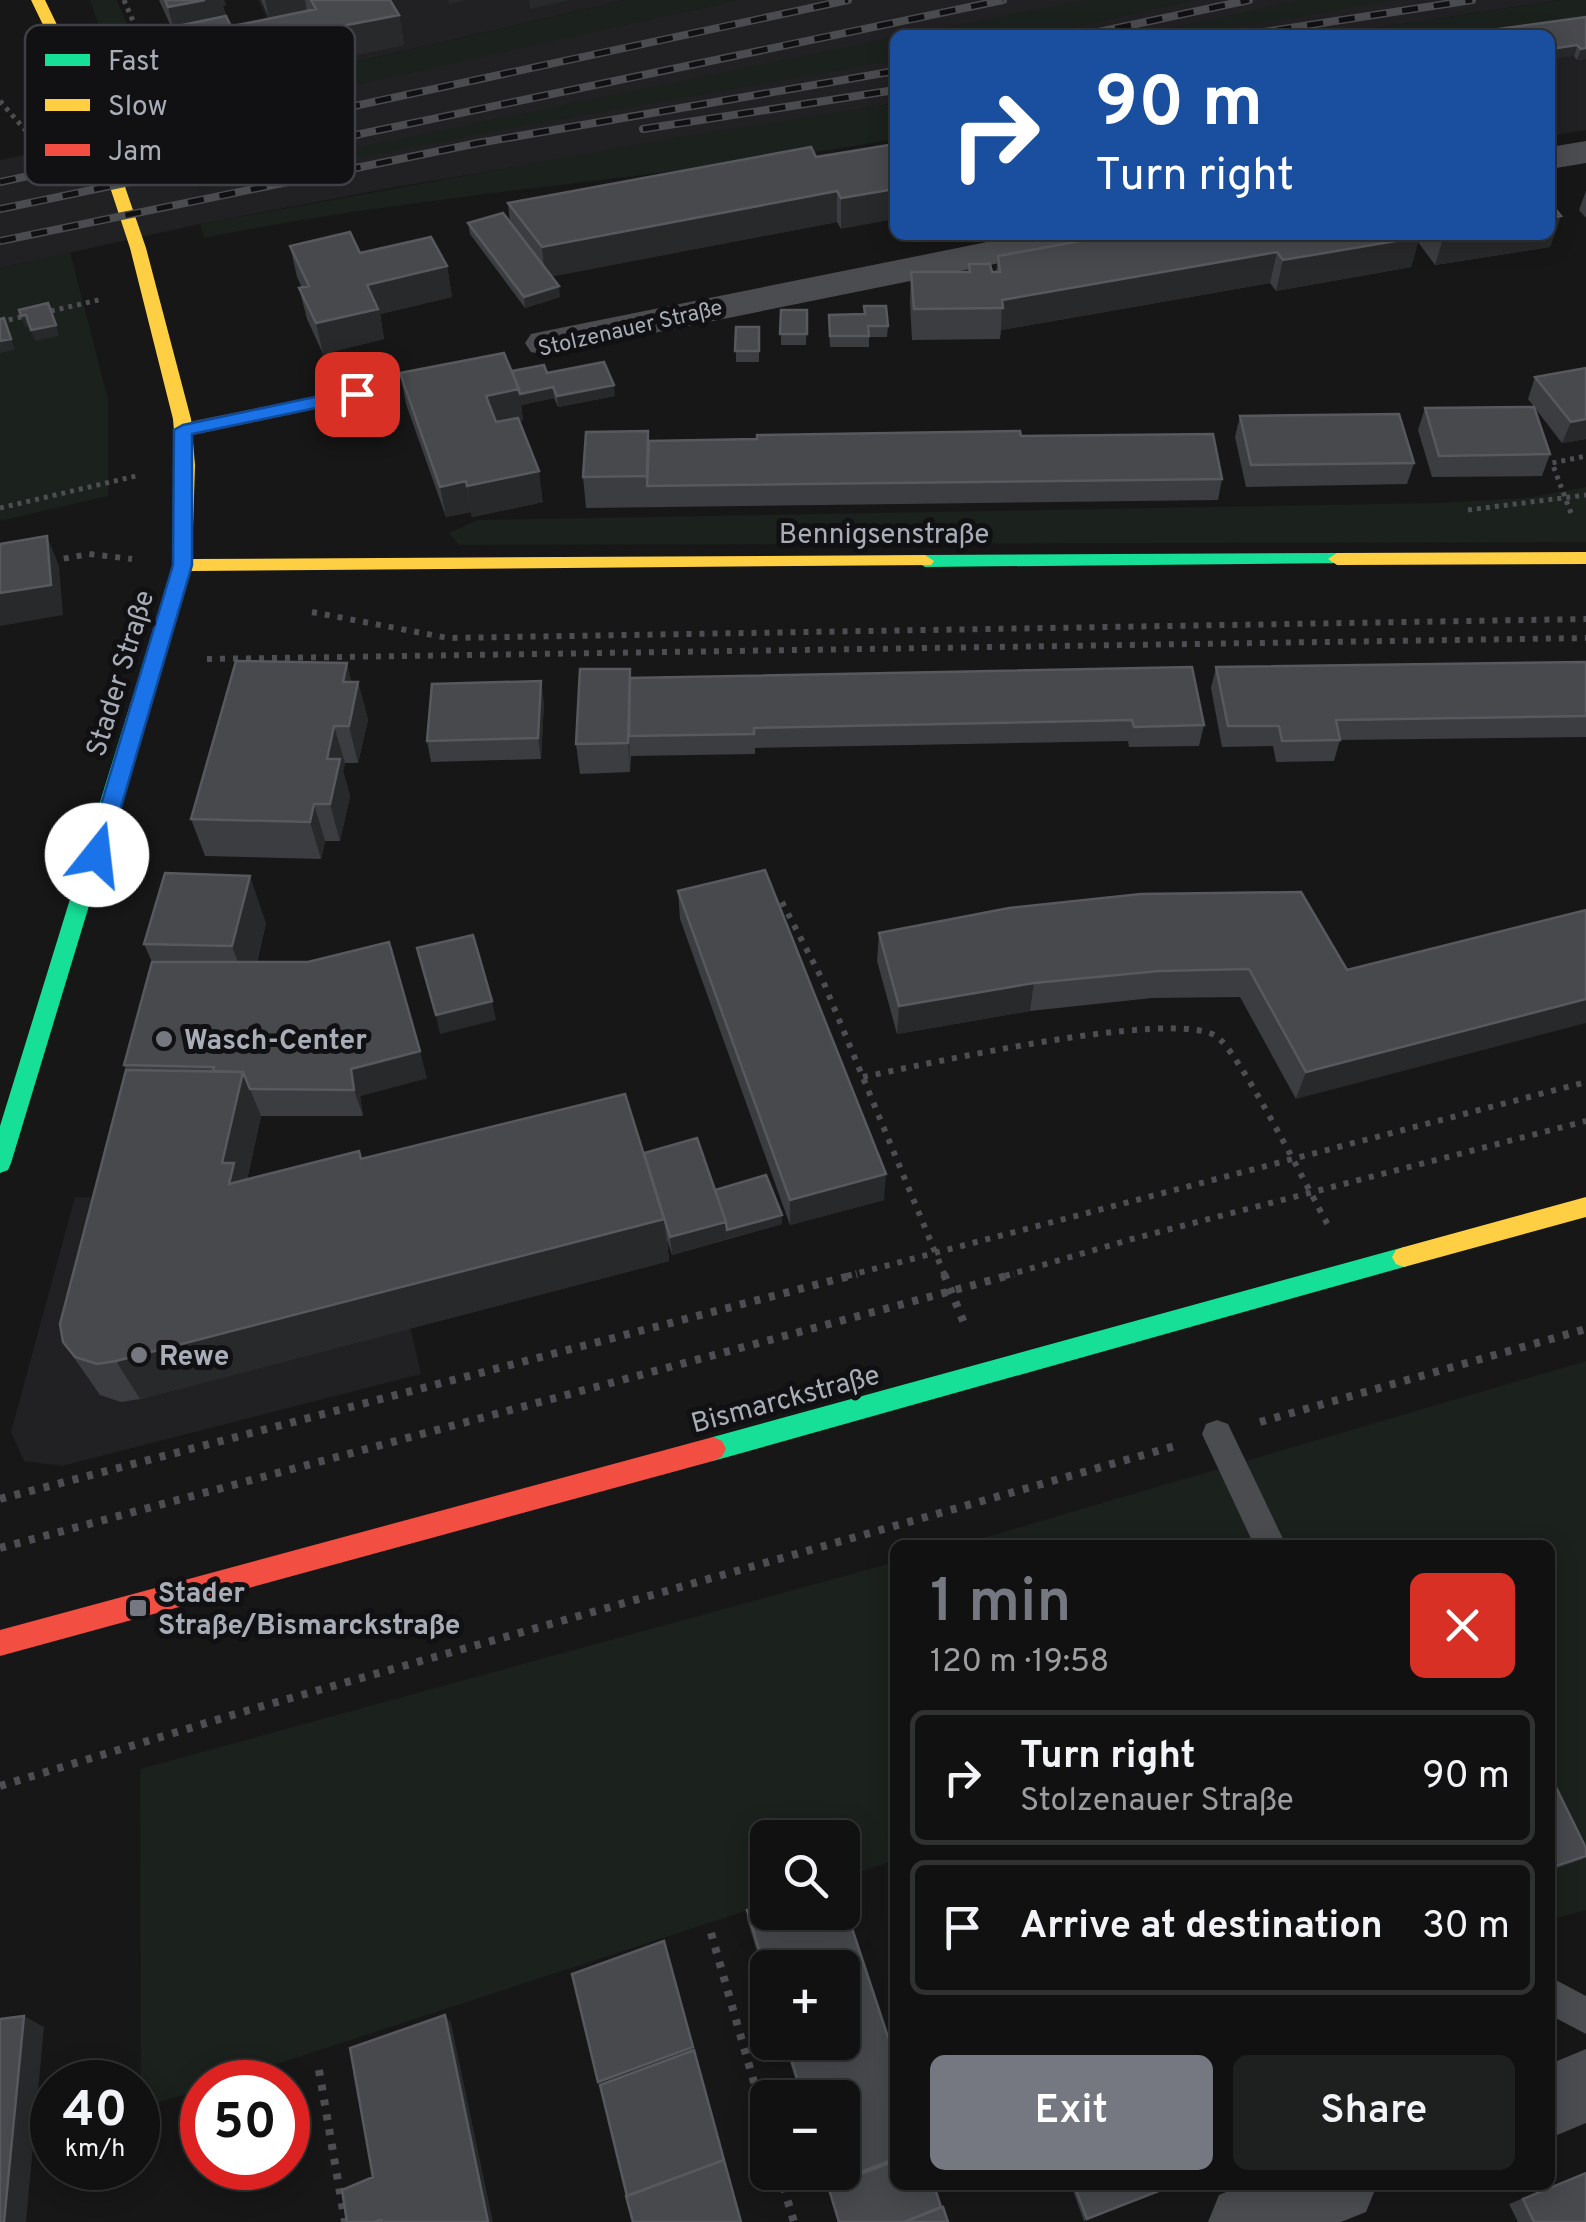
<!DOCTYPE html>
<html lang="en">
<head>
<meta charset="utf-8">
<style>
  :root { --surface:#111; --page:#1e1f1f; --text:#f1f3f6; --muted:#9c9d9f; --line:#303131; --accent:#757880 }
  body { margin:0; font-family:Overpass,sans-serif; background:var(--page); color:var(--text); height:100vh; display:flex; flex-direction:column; font-size:38px; white-space:nowrap }
  * { box-sizing:border-box; margin:0 }
  p { font-size:32px; color:var(--muted) }
  .icon { flex:none; width:55px; height:55px; fill:none; stroke:currentColor; stroke-width:2; stroke-linecap:round; stroke-linejoin:round }
  .map { position:relative; flex:1; overflow:hidden }
  .drawer { position:absolute; left:890px; top:1540px; width:665px; height:650px; display:flex; flex-direction:column; background:var(--surface); border-radius:15px; box-shadow:0 5px 25px #0003,0 0 0 2px var(--line) }
  .drawer>* { flex:none }
  .hud { position:absolute; left:890px; top:30px; width:665px; height:210px; border-radius:15px; box-shadow:0 5px 25px #0003,0 0 0 2px var(--line); background:#1a4fa0; color:#fff; overflow:hidden }
  .buttons { position:absolute; left:750px; top:1820px; display:grid; gap:20px }
  .buttons a { display:grid; place-items:center; width:110px; height:110px; border-radius:15px; background:var(--surface); box-shadow:0 5px 25px #0003,0 0 0 2px var(--line); font-size:50px }
  .speed { position:absolute; left:30px; top:2060px; display:flex; gap:20px; font-size:50px; font-weight:700; text-align:center }
  .speed>* { display:grid; place-content:center; width:130px; height:130px; border-radius:50%; background:var(--surface); box-shadow:0 5px 25px #0003,0 0 0 2px var(--line); line-height:1 }
  .speed small { font-size:25px; font-weight:400 }
  .speed .limit { border:15px solid #d22; background:#fff; color:#111 }
  .pin { position:absolute; display:grid; place-items:center; width:85px; height:85px; color:#fff; margin:-42px; border-radius:20px; box-shadow:0 5px 15px #0006 }
  .me { position:absolute; width:110px; margin:-55px; rotate:16deg; stroke-linejoin:round; filter:drop-shadow(0 0 8px #0008) }
  .turn { display:flex; align-items:center; gap:35px; height:210px; padding:0 40px; font-size:45px }
  .turn .icon { width:130px; height:130px; stroke-width:2.5 }
  .turn b { display:block; font-size:70px; line-height:85px }
  .round { display:grid; place-items:center; flex:none; width:105px; height:105px; border-radius:15px; background:var(--page) }
  .summary { display:flex; align-items:center; justify-content:space-between; height:170px; padding:0 40px }
  h1 { font-size:60px; font-weight:600; line-height:75px; color:var(--accent) }
  .cta { display:flex; gap:20px; margin-top:auto; padding:20px 40px }
  .cta a { flex:1; height:115px; border-radius:15px; background:var(--accent); color:#fff; font-size:40px; font-weight:600; line-height:115px; text-align:center }
  .cta a+a { background:var(--page); color:var(--text) }
  ul { padding:0; list-style:none }
  li { display:flex; align-items:center; gap:30px; height:135px; margin:0 20px 15px; padding:0 20px; border:5px solid var(--line); border-radius:15px }
  li div { flex:1 }
  li b { display:block; font-size:38px }
  li em { font-style:normal }
  .map>svg:first-child { display:block }
</style>
</head>
<body>
<div class="map">
<svg width="1586" height="2222" viewBox="0 0 1586 2222">
  <rect width="100%" height="100%" fill="#171717"/>
  <!-- built -->
  <path fill="#212124" d="M258 0H625L329 68 172 98 148 43 267 19Z
    M738 0H1560L1329 35H895V103L396 187 200 224 0 268V160Z
    M1586 26V130L1550 136V35H1527Z
    M377 1181 421 1374 62 1466 24 1461 11 1432 75 1197 292 1202Z"/>
  <!-- green -->
  <path fill="#1b211c" d="M90 0H117L145 68 115 74Z
    M625 0H738L171 126 162 100 329 68Z
    M1086 0H1193L1041 35H906Z
    M1300 0H1395L1191 35H1140Z
    M1560 0H1586V26L1527 35H1329Z
    M895 37V60L474 135 199 191 194 181Z
    M895 103V139C666 179 433 192 204 238L200 224 667 139Z
    M70 252 108 399V496L0 521V268Z
    M1586 487V542L459 545 449 533 478 520 1439 503 1526 498Z
    M1586 1361V1910L1550 1920V1545H959Z
    M895 1562V1860L843 1878 842 1838H768L767 1904 222 2082H202V2089L141 2108 140 1769Z"/>
  <g fill="none" stroke-linecap="round" stroke-linejoin="round">
    <!-- path-far2 -->
    <path stroke="#4d4e52" stroke-width="5" stroke-dasharray="4 5" stroke-linecap="butt" d="M124 0 162 89 143 114
      M0 101 34 140 55 146
      M42 313 103 299
      M0 322 25 316
      M0 508 136 476
      M1468 510 1586 495
      M1571 513 1552 463 1586 456"/>
    <!-- path-far1 -->
    <path stroke="#4d4e52" stroke-width="6" stroke-dasharray="5 8" stroke-linecap="butt" d="M51 561 89 554 132 559
      M312 612 448 638 1586 619
      M207 659 1586 638
      M782 902 823 981 945 1276
      M863 1077C923 1065 1171 1008 1216 1036 1238 1049 1310 1193 1328 1225
      M847 1276 1586 1082
      M1005 1276 1132 1239 1586 1121"/>
    <!-- path -->
    <path stroke="#4d4e52" stroke-width="8" stroke-dasharray="6 9" stroke-linecap="butt" d="M944 1274 964 1323
      M1260 1422 1586 1329
      M0 1499 857 1274
      M0 1548 1014 1274
      M0 1786 249 1710 1175 1446
      M711 1933 768 2131
      M319 2070 345 2222
      M779 2172 794 2222"/>
    <!-- lane -->
    <path fill="#4b4c50" fill-rule="evenodd" d="M357 388 364 389 367 394 364 399 183 437 172 430 183 423Z
      M1217 1420 1228 1424 1286 1545H1254L1202 1434 1206 1424Z
      M1550 1977 1586 1996V2034L1550 2015Z"/>
    <!-- street -->
    <path fill="#4b4c50" fill-rule="evenodd" d="M1586 141V163L1550 169V147Z
      M1022 235H1098L1093 243 1079 247 545 355 531 352 525 343 531 334 545 331Z
      M1586 2049V2123L1550 2138V2064Z
      M1243 2185H1377L1366 2212 1341 2222H1208L1219 2195Z"/>
    <!-- fast -->
    <path fill="#16e098" fill-rule="evenodd" d="M1337 553 1343 555V563L925 567 916 561 925 555Z
      M135 714 145 721 11 1163 8 1170 0 1173V1126L125 721Z
      M1404 1247 1412 1250 1416 1257 1412 1264 1404 1267 713 1461 704 1457 700 1449 704 1441 713 1437Z"/>
    <!-- slow -->
    <path fill="#ffcf43" fill-rule="evenodd" d="M31 0H45L100 114 146 248 191 419 195 465 192 559 925 555 934 561 931 565 190 571 145 721 135 728 128 726 125 721 174 565 177 465 173 419 130 248 86 114Z
      M1586 552V564L1337 565 1328 559 1337 553Z
      M1586 1197V1217L1404 1267 1396 1264 1392 1257 1396 1250 1404 1247Z"/>
    <!-- jam -->
    <path fill="#f24e42" fill-rule="evenodd" d="M713 1437 722 1441 726 1449 722 1457 713 1461 0 1656V1630Z"/>
    <!-- rail casing -->
    <g stroke="#4b4c4f" stroke-width="8">
      <path id="rail" d="M1084 35 1249 0
        M1244 35 1472 0
        M643 129 895 90
        M0 182 848 0
        M0 209 1003 0
        M0 241 478 143 895 71"/>
    </g>
    <!-- rail -->
    <use href="#rail" stroke="#111113" stroke-width="5" stroke-dasharray="16" stroke-linecap="butt"/>
  </g>
  <!-- wall -->
  <path fill="#3c3d40" d="M159 0H224L226 6H223L226 16 249 71 196 82Z
    M261 0H390L399 15 404 45 255 75 245 55 238 25 269 18Z
    M1586 17V59L1577 60 1574 56Z
    M895 144 841 229 837 222 552 276 560 297 525 308 470 234 468 223H510L508 203 816 157Z
    M1586 191V218L1579 210Z
    M1561 216 1550 247 1435 265 1418 242 1411 267 1276 291 1270 283 1001 330 1000 339 912 340 910 303 911 272H968L969 264 996 272 998 256 1113 235H1550Z
    M290 246 360 253 447 266 452 297 380 314 384 339 323 354 307 319 299 288H302L297 277Z
    M864 306 888 326 887 337H869V347H830L829 315 864 314Z
    M781 310H807L806 345H781Z
    M736 327H759V362H736Z
    M1586 368V439L1562 443 1528 399 1535 377Z
    M512 371 547 373 615 396 558 407 554 398 521 405 523 420 519 421 543 502 472 517 471 512 446 517 406 404 400 373Z
    M1425 408 1550 454 1542 476 1432 477 1418 430Z
    M1240 416 1414 463 1407 484 1246 487 1235 437Z
    M1021 436 1222 479 1218 500 586 508 583 477 649 441Z
    M1586 662V737L1340 740 1334 761 1276 762 1273 746 1222 747 1211 688 1216 667Z
    M630 678 1204 725 1199 746 1129 747 1128 741 755 748V754L631 756 630 772 580 774 576 744Z
    M352 682H358L368 720 358 763H345L343 771 350 796 340 841H325L321 859 205 856 191 819Z
    M544 702 541 759 431 762 427 741Z
    M678 891 884 1200 790 1225 680 919Z
    M266 923 257 962 427 1078 360 1096 363 1116H261L247 1180 359 1151 362 1159 644 1153 715 1190 782 1215V1224L672 1255 667 1240 669 1261 140 1399 121 1402 100 1395 63 1342 126 1070 124 1065 152 962 144 944Z
    M879 933 1347 970 1296 1099 1240 997 1152 998 1030 1011 897 1034 877 961Z
    M842 1898 888 2037 895 2034V2185H934L948 2222H838L823 2172H842V2098H801L784 2042H842V1968H768V1987L747 1919V1910L768 1903V1912H842Z
    M1586 2172V2222H1518L1509 2204Z
    M1071 2185H1176L1084 2221Z"/>
  <!-- shaded-wall -->
  <path fill="#28292a" d="M205 0H224L226 6H223L228 27H173L168 7Z
    M265 0H305L307 11 269 18Z
    M448 0H467L449 4Z
    M529 0H570L530 9Z
    M399 15 404 45 255 75 248 44Z
    M1577 45 1574 56 1550 59V49Z
    M1586 48V59L1577 60 1581 49Z
    M247 60 249 71 196 82 194 72Z
    M895 189V219L841 229V198Z
    M837 191V222L545 278 542 247Z
    M1561 216 1550 247 1435 265 1444 235H1550V218Z
    M1420 237 1411 267 1276 291 1283 260Z
    M1277 252 1270 283 1001 330 1002 300Z
    M447 266 452 297 380 314 384 339 323 354 316 323 367 285Z
    M559 286 560 297 525 308 524 297Z
    M26 315 30 326 25 327 21 316Z
    M56 325 59 336 35 341 31 330Z
    M8 329 15 350 0 353V341Z
    M614 385 615 396 558 407 557 396Z
    M553 387 554 398 521 405 523 420 490 427 486 396 519 389Z
    M1586 419V439L1562 443 1571 422Z
    M539 471 543 502 472 517 467 486Z
    M466 481 471 512 446 517 440 487Z
    M47 536 59 566 63 615 0 626V593Z
    M347 663 355 696 358 682 368 720 358 763 349 726 343 682Z
    M630 669 632 698 629 736 630 772 628 743Z
    M541 681 544 702 541 759 538 738Z
    M334 726 345 763 343 771 350 796 340 841 330 804 327 759Z
    M314 804 325 841 321 859 310 822Z
    M250 876 266 923 249 992 232 946Z
    M1034 983 1030 1011 897 1034 899 1006Z
    M1586 999V1023L1296 1099 1306 1072Z
    M492 1001 496 1020 440 1034 436 1015Z
    M420 1051 427 1078 360 1096 363 1116 354 1090 351 1069Z
    M243 1072 261 1116 245 1188 229 1184 222 1163Z
    M886 1174 884 1200 790 1225V1200Z
    M782 1215V1224L727 1239V1230Z
    M664 1219 669 1261 140 1399 116 1361Z
    M726 1222 727 1239 672 1255 670 1237Z
    M1586 1856 1582 1860 1550 1871V1868Z
    M445 2015 451 2023 493 2222H488Z
    M24 2016 44 2027 26 2222H4Z
    M693 2047 695 2054 602 2088 598 2082Z
    M895 2159V2163L828 2188V2184Z"/>
  <!-- building -->
  <path fill="#48494d" stroke="#57595e" stroke-width="2.5" d="M165 0H205L168 7Z
    M311 0H390L399 15 248 44 238 25 316 9Z
    M226 16 247 60 194 72 173 27Z
    M1586 17V48L1581 49 1577 45 1550 49V35H1454Z
    M895 144V189L841 198 837 191 542 247 508 203 811 147 816 157Z
    M1550 203 1561 216 1550 218Z
    M503 213 559 286 524 297 468 223Z
    M350 232 360 253 431 237 447 266 367 285 378 309 316 323 299 288 309 286 290 246Z
    M1113 235H1418L1420 237 1283 260 1277 252 1002 300 1003 308 914 309 911 272H970L969 264H990L992 272H1000L998 256Z
    M48 303 56 325 31 330 26 315 21 316 19 310Z
    M864 306H886L888 326H868L869 336H830L829 315 865 314Z
    M781 310H807V334H780Z
    M4 318 11 339 0 341V319Z
    M736 327H759V351H735Z
    M504 353 519 389 486 396 496 422 518 418 539 471 467 486 466 481 440 487 400 373Z
    M604 362 614 385 557 396 553 387 520 394 512 371 544 365 547 373Z
    M1586 368V419L1571 422 1535 377Z
    M1534 407 1550 454 1439 456 1425 408Z
    M1399 414 1414 463 1251 465 1240 416Z
    M648 431 647 476 583 477 586 432Z
    M1020 431 1021 436 1213 434 1222 479 647 486 649 441 757 439V435Z
    M47 536 51 585 0 593V544Z
    M236 661 347 663 343 682H358L349 726H334L327 759H340L330 804H314L310 822 191 819Z
    M1586 662V716L1336 720 1340 740 1282 741 1279 726H1228L1216 667Z
    M1192 667 1204 725 1134 727 1132 720 754 728V734L629 736 630 678Z
    M580 669H630L628 743 576 744Z
    M541 681 538 738 427 741 432 684Z
    M765 870 886 1174 790 1200 678 891Z
    M165 873 250 876 232 946 144 944Z
    M1301 892 1347 970 1586 910V999L1306 1072 1249 969 1159 971 1034 983 899 1006 879 933 1009 908 1141 894Z
    M473 935 492 1001 436 1015 417 948Z
    M389 942 420 1051 351 1069 354 1090 250 1089 243 1072 213 1071 214 1067 124 1065 152 962H308Z
    M126 1070 243 1072 222 1163H234L229 1184 359 1151 361 1159 625 1094 664 1219 116 1361 97 1364 75 1357 63 1342 60 1324Z
    M697 1138 726 1222 670 1237 644 1153Z
    M766 1175 782 1215 727 1230 726 1222 715 1190Z
    M1550 1775 1586 1848V1856L1550 1868Z
    M842 1898 888 2037 895 2034V2159L828 2184 825 2172H842V2098H803L786 2042H842V1968H768V1980L747 1910 768 1903V1912H842Z
    M664 1941 693 2047 598 2082 572 1974Z
    M445 2015 488 2222H382L381 2220 374 2222H347L342 2190 373 2177 350 2048Z
    M24 2016 4 2222H0V2019Z
    M694 2050 724 2160 627 2196 600 2085Z
    M724 2160 741 2222H633L626 2196Z
    M895 2161V2185H934L941 2207 904 2222H839L828 2186Z
    M1586 2173V2222H1534L1523 2199Z
    M1074 2185H1174L1087 2219Z
    M943 2207 948 2222H904Z"/>
  <!-- route -->
  <path fill="#1a73e8" stroke="#114b97" stroke-width="2.5" d="M357 388 366 394 363 398 192 434V565L107 855 104 860H89L86 855 173 565 174 430 183 425Z"/>
  <!-- markers -->
  <g fill="#757880" stroke="#111113" stroke-width="4">
    <circle cx="164" cy="1039" r="10"/>
    <circle cx="139" cy="1355" r="10"/>
    <rect x="128" y="1598" width="20" height="20" rx="5"/>
  </g>
  <g text-anchor="middle" stroke-width="10" stroke-linejoin="round" paint-order="stroke">
    <!-- far-street labels -->
    <g font-size="22" fill="#a8adb8" stroke="#111113">
      <text transform="translate(630 327) rotate(-13)" y="8">Stolzenauer Straße</text>
    </g>
    <!-- street labels -->
    <g font-size="28" fill="#a8adb8" stroke="#111113">
      <text x="884" y="543">Bennigsenstraße</text>
      <text transform="translate(119 673) rotate(-73)" y="10">Stader Straße</text>
      <text transform="translate(785 1398) rotate(-15)" y="10">Bismarckstraße</text>
    </g>
    <!-- poi labels -->
    <g font-size="28" font-weight="bold" fill="#a8adb8" stroke="#111113" text-anchor="start">
      <text x="184" y="1049">Wasch-Center</text>
      <text x="159" y="1365">Rewe</text>
      <text x="158" y="1602">Stader<tspan x="158" dy="32">Straße/Bismarckstraße</tspan></text>
    </g>
  </g>
  <!-- legend -->
  <rect x="25" y="25" width="330" height="160" rx="15" fill="#111113" stroke="#3e4045" stroke-width="2.5"/>
  <rect x="45" y="54" width="45" height="12" fill="#16e098"/>
  <rect x="45" y="99" width="45" height="12" fill="#ffcf43"/>
  <rect x="45" y="144" width="45" height="12" fill="#f24e42"/>
  <g font-size="28" fill="#a8adb8">
    <text x="108" y="70">Fast</text>
    <text x="108" y="115">Slow</text>
    <text x="108" y="160">Jam</text>
  </g>
</svg>
<div class="buttons">
<a><svg class="icon" aria-label="search" viewBox="0 0 24 24"><circle cx="10" cy="10" r="6"/><path d="M15 15l6 6"/></svg></a>
<a>+</a>
<a>−</a>
</div>
<div class="speed"><div>40<small>km/h</small></div><div class="limit">50</div></div>
<div class="pin" style="left:357px;top:394px;background:#d93025"><svg class="icon" aria-label="arrive" viewBox="0 0 24 24"><path d="M6 21V4h12l-3 4 3 4H6"/></svg></div>
<svg class="me" style="left:97px;top:855px" viewBox="-20 -20 40 40"><circle r="19" fill="#fff"/><path d="M0-13L10 11 0 6-10 11z" fill="#1a73e8"/></svg>
<div class="hud">
<div class="turn"><svg class="icon" aria-label="right" viewBox="0 0 24 24"><path d="M7 20v-9h11M14 6l5 5-5 5"/></svg><div><b>90 m</b>Turn right</div></div>
</div>
<section class="drawer">
<div class="summary"><div><h1>1 min</h1><p>120 m · 19:58</p></div><a class="round" style="background:#d93025;color:#fff"><svg class="icon" aria-label="close" viewBox="0 0 24 24"><path d="M6 6l12 12M18 6L6 18"/></svg></a></div>
<ul>
<li><svg class="icon" aria-label="right" viewBox="0 0 24 24"><path d="M7 20v-9h11M14 6l5 5-5 5"/></svg><div><b>Turn right</b><p>Stolzenauer Straße</p></div><em>90 m</em></li>
<li><svg class="icon" aria-label="arrive" viewBox="0 0 24 24"><path d="M6 21V4h12l-3 4 3 4H6"/></svg><div><b>Arrive at destination</b></div><em>30 m</em></li>
</ul>
<div class="cta"><a>Exit</a><a>Share</a></div>
</section>
</div>
</body>
</html>
